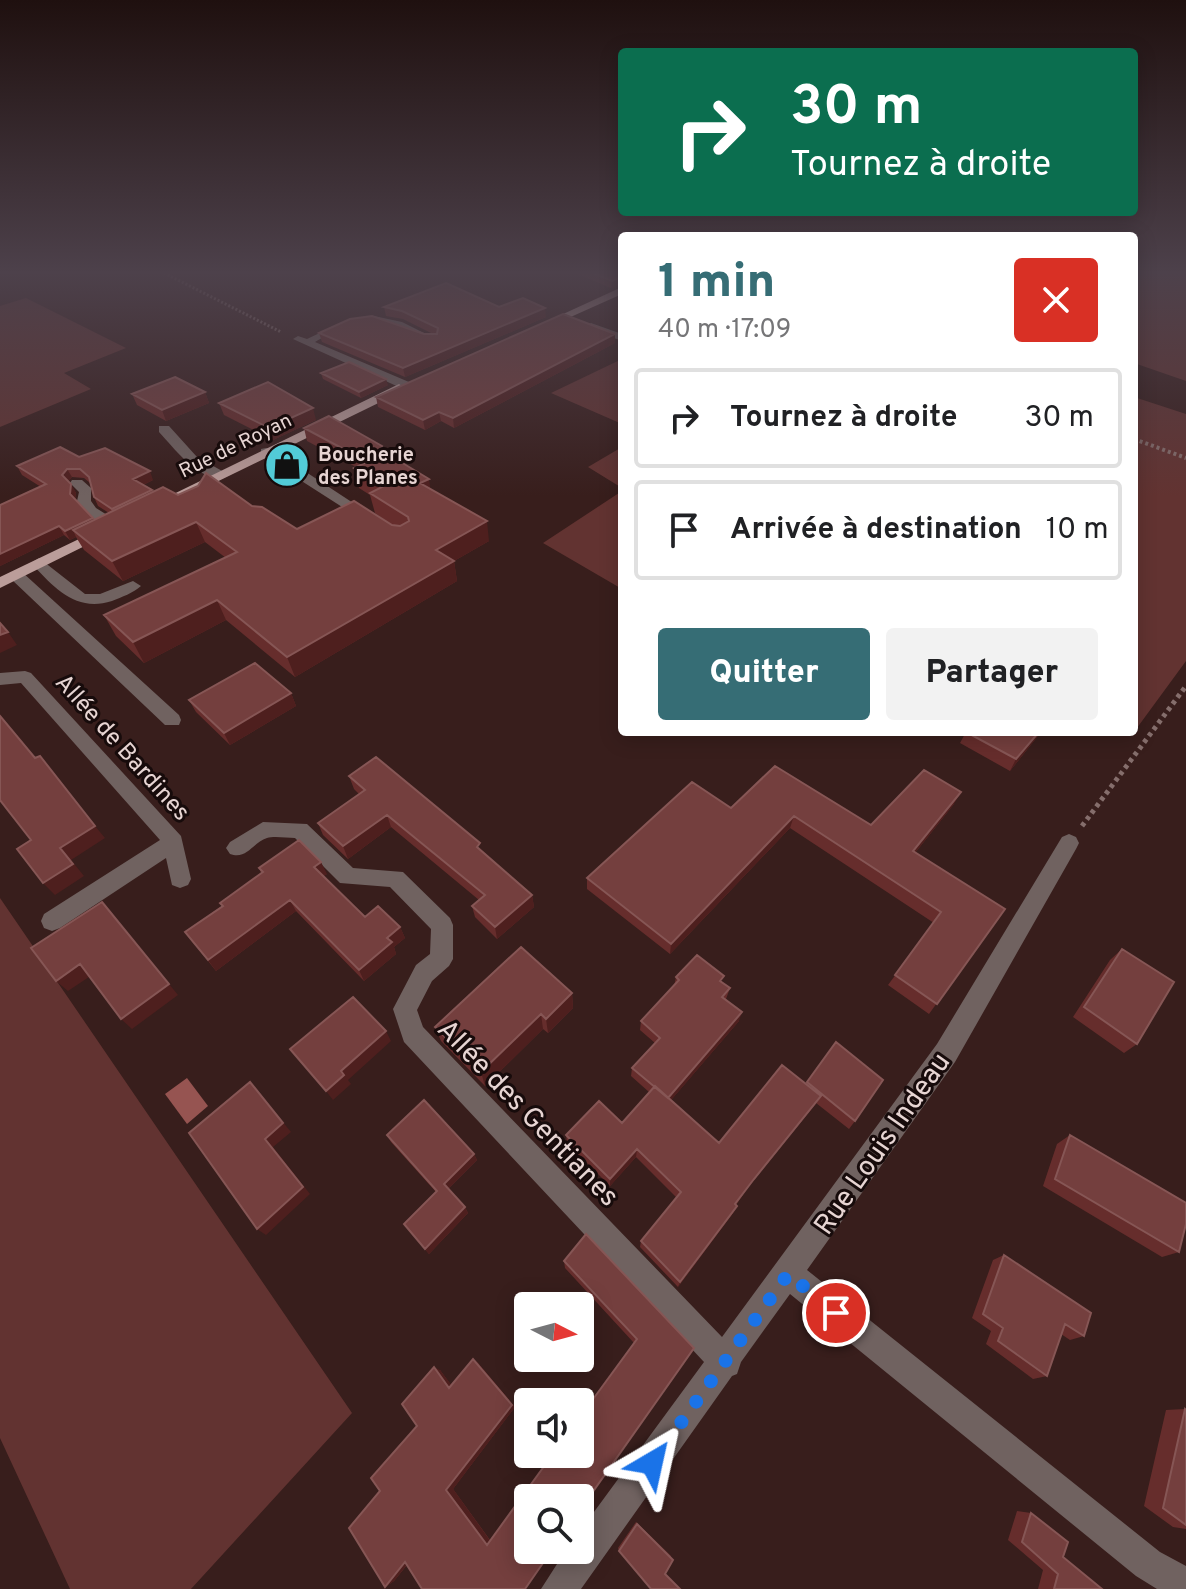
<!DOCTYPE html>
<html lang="fr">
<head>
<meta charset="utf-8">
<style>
  :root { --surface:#fff; --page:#f2f2f2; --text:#202124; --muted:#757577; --line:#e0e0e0; --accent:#366d75 }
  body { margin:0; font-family:Overpass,sans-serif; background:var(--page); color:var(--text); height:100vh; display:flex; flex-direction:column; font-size:30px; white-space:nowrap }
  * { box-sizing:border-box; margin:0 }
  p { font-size:26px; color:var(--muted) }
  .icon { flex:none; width:44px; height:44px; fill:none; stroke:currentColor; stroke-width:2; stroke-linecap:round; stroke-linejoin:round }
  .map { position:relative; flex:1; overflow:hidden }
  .panel { position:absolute; left:618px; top:232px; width:520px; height:504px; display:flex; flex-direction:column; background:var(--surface); border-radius:8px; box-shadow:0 4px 20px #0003 }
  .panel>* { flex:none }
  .top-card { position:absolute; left:618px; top:48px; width:520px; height:168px; border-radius:8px; box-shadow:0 4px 20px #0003; background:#0b6e4f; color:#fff; overflow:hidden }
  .needle { width:52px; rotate:96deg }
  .buttons { position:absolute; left:514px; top:1292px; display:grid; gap:16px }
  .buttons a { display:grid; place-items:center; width:80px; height:80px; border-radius:8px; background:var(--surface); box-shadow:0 4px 20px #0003; font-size:40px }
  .pin { position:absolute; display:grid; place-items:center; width:68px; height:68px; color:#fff; margin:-34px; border:4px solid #fff; border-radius:50%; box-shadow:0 2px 8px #0007 }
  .me { position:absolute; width:88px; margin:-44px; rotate:36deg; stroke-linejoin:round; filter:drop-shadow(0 0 6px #0008) }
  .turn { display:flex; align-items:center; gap:28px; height:168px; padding:0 40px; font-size:36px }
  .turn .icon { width:104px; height:104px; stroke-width:2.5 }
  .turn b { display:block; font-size:56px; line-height:68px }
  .round { display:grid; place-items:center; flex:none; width:84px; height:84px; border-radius:8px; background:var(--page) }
  .headline { display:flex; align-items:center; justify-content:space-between; height:136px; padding:0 40px }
  h1 { font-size:48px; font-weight:800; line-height:60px; color:var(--accent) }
  .cta { display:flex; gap:16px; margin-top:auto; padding:16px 40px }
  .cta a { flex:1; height:92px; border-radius:8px; background:var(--accent); color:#fff; font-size:32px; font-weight:800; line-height:92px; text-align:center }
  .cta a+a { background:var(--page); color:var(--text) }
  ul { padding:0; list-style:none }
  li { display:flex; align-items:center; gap:24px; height:100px; margin:0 16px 12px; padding:0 24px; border:4px solid var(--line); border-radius:8px }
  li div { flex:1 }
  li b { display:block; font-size:30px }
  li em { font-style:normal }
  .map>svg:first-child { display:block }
</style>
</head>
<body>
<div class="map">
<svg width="1186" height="1589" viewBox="0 0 1186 1589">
  <rect width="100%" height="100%" fill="#381e1c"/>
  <!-- green -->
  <path fill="#623331" d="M1134 273 1186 274V381L1134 363Z
    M26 298 126 348 64 373 91 389 0 427V306Z
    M622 359V424L551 393Z
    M1134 397 1186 414V661L1134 732Z
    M622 447V488L588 467Z
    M622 491V589L543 543Z
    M0 898 352 1413 191 1589H70L0 1438Z"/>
  <!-- water -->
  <path fill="#965451" d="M187 1078 208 1106 187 1124 165 1094Z"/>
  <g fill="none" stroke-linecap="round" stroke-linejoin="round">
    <!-- path-far2 -->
    <path stroke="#856e6c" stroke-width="3" stroke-dasharray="2 2" stroke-linecap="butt" d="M164 273 281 332"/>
    <!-- path-far1 -->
    <path stroke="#856e6c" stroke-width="4" stroke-dasharray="3 3" stroke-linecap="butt" d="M1134 439 1186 458"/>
    <!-- path -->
    <path stroke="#856e6c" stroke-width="5" stroke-dasharray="4 4" stroke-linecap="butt" d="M1082 826 1186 686"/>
    <!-- minor -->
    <path fill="#706260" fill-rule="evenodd" d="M374 316 402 322 438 340C427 347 392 323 374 322 355 321 331 332 315 342L409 382V388H401L293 339 298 336 307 339 345 321Z
      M591 323 622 334V341L587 328 586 326Z
      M159 426H169L197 457 224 472V478C198 481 175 449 159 432Z
      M266 448 271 449 376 518 364 521 261 455V449Z
      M72 480H82L91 488V501L96 508 120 523V529C103 532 86 514 77 501L79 492 70 483Z
      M39 558 85 594H100L133 581 141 586C133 593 122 597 112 601 77 612 56 590 34 566L31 563Z
      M16 570 22 572 179 715 181 720 179 725H165L10 578 8 575Z
      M25 671 31 673 181 836 191 879 188 885 180 888 172 885 166 858 60 928 52 931 44 928 41 921 44 914 160 840 21 683 0 685V673Z
      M263 822 307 824 353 868 403 872 450 918 453 925V959L449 966 432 981 417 1010 423 1027 722 1337 937 1044 1062 837 1069 834 1076 837 1079 843 1076 849 955 1062 807 1270 1160 1552 1186 1566V1589H1157L1136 1576 790 1294 741 1362 737 1374 732 1376 581 1589H541L566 1550H580V1531L704 1362 404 1042 393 1009 416 965 430 954 431 929 390 887 340 883 295 838C287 838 274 836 267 838 252 843 247 860 230 854L226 848 230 842Z"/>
    <!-- major -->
    <path fill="#bb9d9a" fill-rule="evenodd" d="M622 287V294L546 328 537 326Z
      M399 384 405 388 403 391 159 510 147 507Z
      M104 527 111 531 109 534 0 588V577Z"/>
  </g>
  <!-- wall -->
  <path fill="#662d2c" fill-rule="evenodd" d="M575 273H622V284L611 288Z
    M384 307H499L546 317 405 377 322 342 319 333 433 334 403 319 386 316Z
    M615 343 454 428 441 421 425 430 378 407 376 397Z
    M321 373 388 385 361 398 323 379Z
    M205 392 209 403 166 421 137 405 132 394Z
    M219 403 316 420 273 440 224 415Z
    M304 428 384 454 431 489 489 541 454 561 457 581 295 677 226 620 144 663 116 636 104 615 226 558 205 542 123 581 84 550 76 537 70 540 64 535 0 566V505L41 487 22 475 17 466 79 457 153 480 143 485 153 492 252 506 297 529 393 526 375 513 370 495 359 488 354 468 356 467 307 441ZM72 477 84 478 90 483 94 497 98 506 109 513 94 520 75 499 76 493 68 481Z
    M291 693 296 706 230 745 196 712 189 700Z
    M966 732 1038 736 1010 771 960 743Z
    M349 776 482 851 532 895 534 907 497 939 475 917 472 906 479 900 391 827 348 859 323 835 318 823 359 794 354 789Z
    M954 804 915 853 1005 909 929 1014 888 985 934 923 790 828 670 954 587 889V878L731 808 871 825Z
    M259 868 327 874 323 876 365 917 400 927 405 938 394 947 396 954 364 981 296 911 216 971 185 932 222 906 220 903 261 873Z
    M1122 949 1137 1044 1124 1053 1073 1017 1110 960Z
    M676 977 723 983 730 988 726 999 739 1021 671 1100 719 1143 806 1084 836 1042 855 1121 849 1129 816 1103 749 1186 736 1205 733 1213 678 1287 640 1247 641 1241 676 1197 636 1157 610 1186 567 1143 566 1135 622 1123 649 1092 631 1076 632 1068 655 1043 640 1030 641 1021 674 986Z
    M572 993 573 1008 548 1033 543 1029 485 1086 441 1041 435 1027Z
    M387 1135 474 1154 477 1160 448 1189 465 1207 468 1213 429 1254 404 1224 436 1192 391 1142Z
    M1070 1135 1179 1252 1162 1257 1043 1186 1057 1144Z
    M1004 1255 1084 1336 1070 1340 1061 1334 1047 1376 1033 1379 986 1344 991 1331 972 1318 993 1260Z
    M564 1261 694 1348 528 1550 407 1565 394 1581 385 1587 380 1491 417 1426 440 1370 451 1385 473 1359 478 1363 515 1407 453 1489 490 1540 634 1343 565 1268Z
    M1185 1409 1186 1410V1529L1173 1527 1144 1506 1166 1410Z
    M1017 1511 1031 1513 1063 1557 1102 1589H1038L1043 1570 1008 1540Z
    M636 1522 671 1556 665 1573 619 1551 618 1548Z"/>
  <!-- shaded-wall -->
  <path fill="#4e1f1e" d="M622 277V284L611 288 612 281Z
    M545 308 546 317 405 377 403 368Z
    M615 334V343L454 428 453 418Z
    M386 379 388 385 361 398 359 392Z
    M205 392 209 403 166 421 162 410Z
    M313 408 316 420 273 440 269 428Z
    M439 412 441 421 425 430 423 420Z
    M382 446 385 459 372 464Z
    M67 469 72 477 67 483 62 475Z
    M150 471 153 480 137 488 133 479Z
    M429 479 432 499 420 483Z
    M71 484 76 493 75 503 70 494Z
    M152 490 156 498 116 517 112 509Z
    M93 518 98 526 73 530 76 537 70 540 65 531Z
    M487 521 489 541 454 561 457 581 295 677 287 657 436 550Z
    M196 522 205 542 123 581 112 561Z
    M59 526 64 535 0 566V554Z
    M217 600 226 620 144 663 133 642Z
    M8 632 17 645 0 653V635Z
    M291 693 296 706 230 745 224 733Z
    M1039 732H1040L1038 736 1010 771 1016 759Z
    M961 792 954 804 907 863 913 851Z
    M387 815 391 827 348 859 343 846Z
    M794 816 790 828 670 954 671 944Z
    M95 826 105 838 71 860 84 876 55 895 43 883 60 848Z
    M321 862 327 874 319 879 314 867Z
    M532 895 534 907 497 939 495 927Z
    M290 900 296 911 216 971 208 960Z
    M102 902 178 995 132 1029 121 1019Z
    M400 927 405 938 394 947 396 954 364 981 359 970 387 938Z
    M80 964 92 975 68 991 56 981Z
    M572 993 573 1008 548 1033 546 1019Z
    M742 1012 739 1021 666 1106 668 1099Z
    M541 1014 543 1029 485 1086 481 1072Z
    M386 1031 391 1041 348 1080 351 1084 333 1100 326 1091 341 1071Z
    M250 1082 291 1132 273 1147 310 1194 266 1235 257 1229 265 1139Z
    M821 1096 815 1105 749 1186 731 1211 754 1179Z
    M637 1149 636 1157 610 1186V1179Z
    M474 1154 477 1160 447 1190 444 1184Z
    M737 1206 733 1213 678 1287 680 1282Z
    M465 1207 468 1213 429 1254 425 1249Z
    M473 1359 478 1363 515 1407 453 1489 491 1542 487 1545 446 1490Z
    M434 1367 440 1370 455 1390 449 1388Z
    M413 1557 394 1581 385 1587 405 1562Z"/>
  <!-- building -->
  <path fill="#743f3e" stroke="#865655" stroke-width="2" d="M593 273H622V277L612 281Z
    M446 283 499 307 523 298 545 308 403 368 319 333 350 319 372 316 424 334H437L438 328 402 311 384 307Z
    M563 314 615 334 453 418 439 412 423 420 376 397Z
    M349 362 386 379 359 392 321 373Z
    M175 377 205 392 162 410 132 394Z
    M268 382 313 408 269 428 219 403Z
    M329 416 382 446 375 458 368 462 304 428Z
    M60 447 79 457 105 448 150 471 133 479 152 490 112 509 94 497 89 477 80 469H67L62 475 71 484 70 494 93 518 65 531 59 526 0 554V505L46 484 17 466Z
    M386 453 429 479 420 483 487 521 436 550 454 561 287 657 217 600 133 642 104 615 237 552 196 522 112 561 73 530 163 487 178 495 198 486 206 473 252 506 262 507 297 529 354 501 392 525 400 526 409 521 408 517 370 493 384 486 354 468Z
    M0 623 8 632 0 635Z
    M255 663 291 693 224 733 189 700Z
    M0 716 35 758 40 756 95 826 60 848 73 864 43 883 17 849 31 840 0 800Z
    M966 732H1039L1016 759Z
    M376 757 480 843 477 847 532 895 495 927 472 906 485 895 387 815 343 846 318 823 365 790 349 776Z
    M775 766 871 825 924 770 961 792 913 851 1005 909 937 1004 895 975 941 912 794 816 671 944 587 878 692 782 731 808Z
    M299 840 321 862 314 867 365 917 378 906 400 927 387 938 392 942 359 970 290 900 208 960 185 932 223 906 220 903 263 872 259 868Z
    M102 902 169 984 121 1019 80 964 56 981 31 948Z
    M521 947 572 993 546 1019 541 1014 481 1072 435 1027Z
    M1122 949 1174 982 1137 1044 1084 1007Z
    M697 955 724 976 720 981 730 988 722 997 742 1012 668 1098 632 1068 660 1038 641 1021 679 980 676 977Z
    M353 997 386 1031 341 1071 344 1075 326 1091 290 1049Z
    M836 1042 883 1080 855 1121 807 1082Z
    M782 1065 821 1096 754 1179 735 1204 737 1206 680 1282 641 1241 681 1192 637 1149 610 1179 566 1135 599 1101 622 1123 655 1086 719 1143Z
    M250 1082 283 1123 265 1139 303 1187 257 1229 189 1133Z
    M424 1100 474 1154 444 1184 465 1207 425 1249 404 1224 437 1191 387 1135Z
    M1070 1135 1186 1203V1224L1179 1252 1055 1179Z
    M586 1234 694 1348 580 1510V1498H528V1550H552L525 1589H422L405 1562 385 1587 349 1528 380 1491 371 1478 417 1426 402 1404 434 1367 449 1388 473 1359 512 1405 446 1490 487 1545 553 1454H580V1417L637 1339 564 1261Z
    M1004 1255 1091 1313 1084 1336 1065 1324 1047 1376 998 1341 1003 1328 983 1314Z
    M1185 1409 1186 1410V1525L1163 1508Z
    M1031 1513 1068 1542 1063 1557 1102 1589H1054L1058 1574 1022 1542Z
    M637 1524 673 1560 665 1574 680 1589H651L619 1551Z"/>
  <!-- sky -->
  <linearGradient id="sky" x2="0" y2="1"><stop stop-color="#1f100f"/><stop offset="0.55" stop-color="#4d414b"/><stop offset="1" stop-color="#4d414b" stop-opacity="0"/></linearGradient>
  <rect width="1186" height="496" fill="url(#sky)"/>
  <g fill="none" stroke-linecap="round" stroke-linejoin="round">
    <!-- route -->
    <path stroke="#1a73e8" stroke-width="14" stroke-dasharray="0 25.2" d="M652 1463 788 1274 836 1313"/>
  </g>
  <!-- icons -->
  <defs>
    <g id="shop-disc" transform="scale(2.3)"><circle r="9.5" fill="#52cbd7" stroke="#170b0b"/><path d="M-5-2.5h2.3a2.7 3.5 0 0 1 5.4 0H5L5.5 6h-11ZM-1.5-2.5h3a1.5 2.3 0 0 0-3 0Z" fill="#111"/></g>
  </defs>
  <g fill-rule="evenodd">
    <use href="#shop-disc" x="287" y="465"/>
  </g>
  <g text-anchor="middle" stroke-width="6" stroke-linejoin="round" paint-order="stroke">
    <!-- far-street labels -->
    <g font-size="20" fill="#e7d5d3" stroke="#170b0b">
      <text transform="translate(235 445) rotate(-26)" y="7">Rue de Royan</text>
    </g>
    <!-- far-poi labels -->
    <g font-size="20" font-weight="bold" fill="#e7d5d3" stroke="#170b0b" text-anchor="start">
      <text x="318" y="461">Boucherie<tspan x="318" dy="23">des Planes</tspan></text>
    </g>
    <!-- street labels -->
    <g font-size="24" fill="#e7d5d3" stroke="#170b0b">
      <text transform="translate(123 747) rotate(48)" y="8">Allée de Bardines</text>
    </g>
    <!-- near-street labels -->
    <g font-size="28" fill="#e7d5d3" stroke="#170b0b">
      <text transform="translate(529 1112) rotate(46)" y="10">Allée des Gentianes</text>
      <text transform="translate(881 1143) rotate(-55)" y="10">Rue Louis Indeau</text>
    </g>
  </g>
</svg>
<div class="buttons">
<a><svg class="needle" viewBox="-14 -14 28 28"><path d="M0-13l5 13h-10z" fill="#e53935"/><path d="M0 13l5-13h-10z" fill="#757577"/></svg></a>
<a><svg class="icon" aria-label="sound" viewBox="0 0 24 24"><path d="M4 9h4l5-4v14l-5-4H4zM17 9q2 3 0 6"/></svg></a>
<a><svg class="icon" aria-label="search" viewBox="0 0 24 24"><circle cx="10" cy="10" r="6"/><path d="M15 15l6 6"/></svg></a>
</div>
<div class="pin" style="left:836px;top:1313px;background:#d93025"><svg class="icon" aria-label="arrive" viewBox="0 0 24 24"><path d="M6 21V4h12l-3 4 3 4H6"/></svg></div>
<svg class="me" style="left:652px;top:1463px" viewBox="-20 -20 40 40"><path d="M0-17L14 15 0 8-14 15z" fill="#1a73e8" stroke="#fff" stroke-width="4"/></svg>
<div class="top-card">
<div class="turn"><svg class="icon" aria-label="right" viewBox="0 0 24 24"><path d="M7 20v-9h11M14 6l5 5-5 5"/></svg><div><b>30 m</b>Tournez à droite</div></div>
</div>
<section class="panel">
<div class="headline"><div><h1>1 min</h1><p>40 m · 17:09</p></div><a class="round" style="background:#d93025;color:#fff"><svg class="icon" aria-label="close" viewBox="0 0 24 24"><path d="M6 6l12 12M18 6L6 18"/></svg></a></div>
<ul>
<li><svg class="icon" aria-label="right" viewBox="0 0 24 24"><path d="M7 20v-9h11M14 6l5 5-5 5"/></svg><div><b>Tournez à droite</b></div><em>30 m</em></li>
<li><svg class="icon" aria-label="arrive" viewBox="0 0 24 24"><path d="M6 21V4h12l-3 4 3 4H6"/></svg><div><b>Arrivée à destination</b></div><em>10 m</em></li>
</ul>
<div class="cta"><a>Quitter</a><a>Partager</a></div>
</section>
</div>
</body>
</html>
